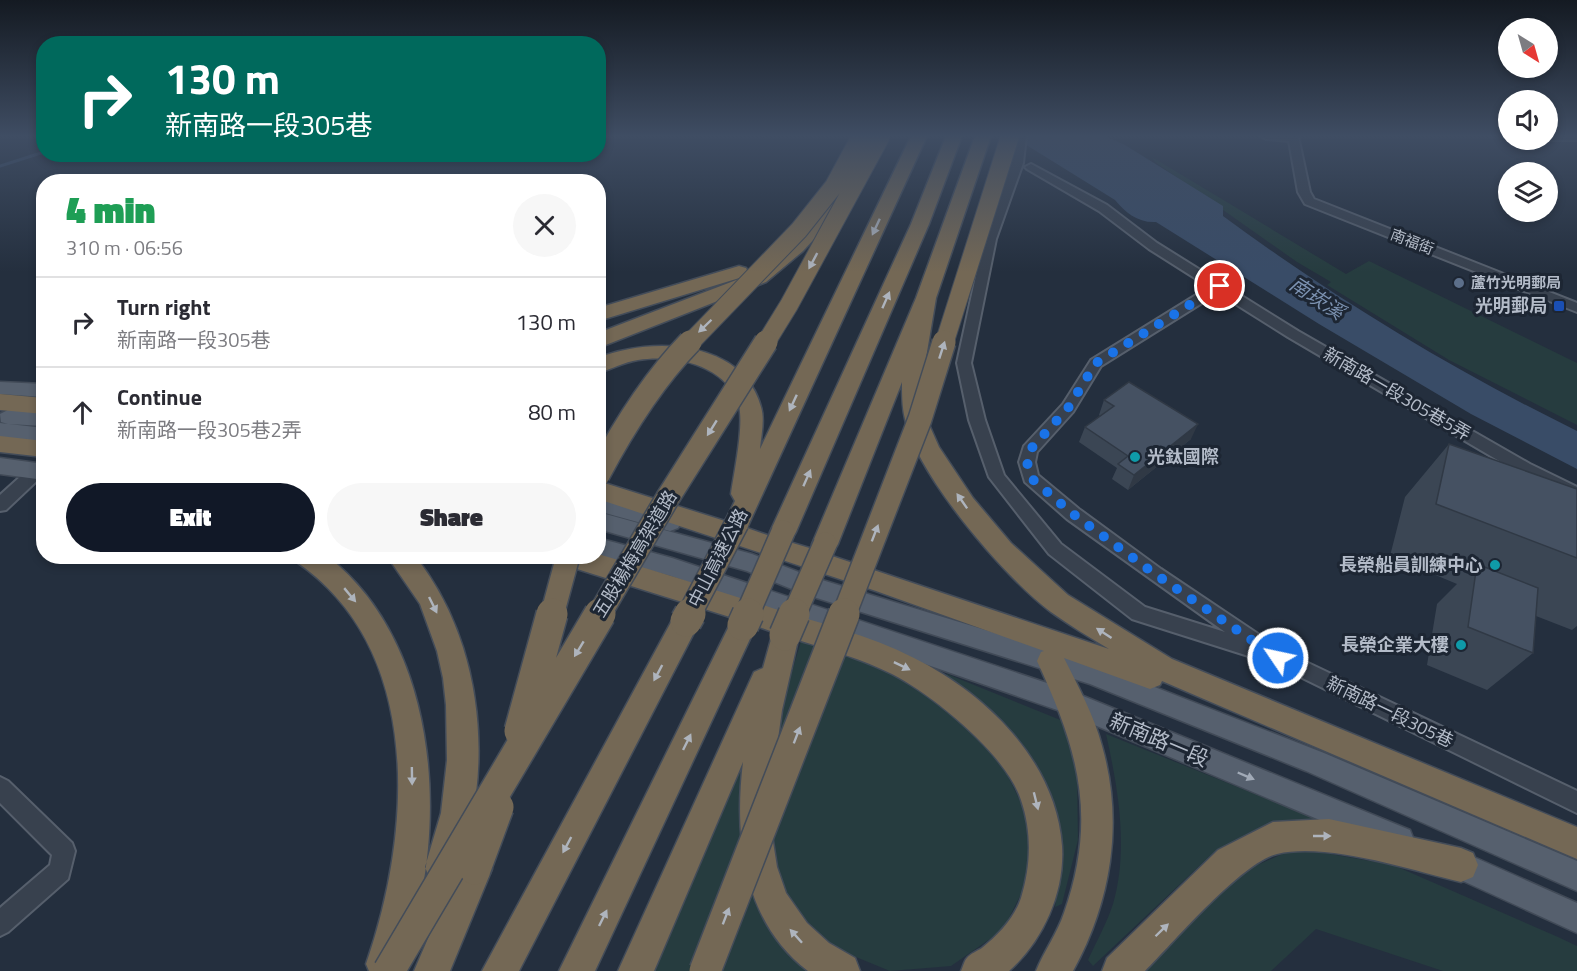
<!DOCTYPE html>
<html lang="en">
<head>
<meta charset="utf-8">
<style>
  :root { --surface:#fff; --page:#f7f7f7; --text:#2b2b33; --muted:#7c7c81; --line:#e1e1e2; --accent:#111827 }
  body { margin:0; font-family:"Titillium Web","Noto Sans TC",sans-serif; background:var(--page); color:var(--text); height:100vh; display:flex; flex-direction:column; font-size:22px; white-space:nowrap }
  * { box-sizing:border-box; margin:0 }
  p { font-size:20px; color:var(--muted) }
  .icon { flex:none; width:33px; height:33px; fill:none; stroke:currentColor; stroke-width:2; stroke-linecap:round; stroke-linejoin:round }
  .map { position:relative; flex:1; overflow:hidden }
  .details { position:absolute; left:36px; top:174px; width:570px; height:390px; display:flex; flex-direction:column; background:var(--surface); border-radius:24px; box-shadow:0 3px 9px #0003 }
  .details>* { flex:none }
  .hud { position:absolute; left:36px; top:36px; width:570px; height:126px; border-radius:24px; box-shadow:0 3px 9px #0003; background:#00695c; color:#fff; overflow:hidden }
  .needle { width:39px; rotate:143deg }
  .controls { position:absolute; left:1498px; top:18px; display:grid; gap:12px }
  .controls a { display:grid; place-items:center; width:60px; height:60px; border-radius:50%; background:var(--surface); box-shadow:0 3px 9px #0003; font-size:30px }
  .pin { position:absolute; display:grid; place-items:center; width:51px; height:51px; color:#fff; margin:-26px; border:3px solid #fff; border-radius:50%; box-shadow:0 2px 6px #0007 }
  .me { position:absolute; width:66px; margin:-33px; rotate:304deg; stroke-linejoin:round; filter:drop-shadow(0 0 4px #0008) }
  .turn { display:flex; align-items:center; gap:21px; height:126px; padding:0 30px; font-size:27px }
  .turn .icon { width:78px; height:78px; stroke-width:2.5 }
  .turn b { display:block; font-size:42px; line-height:51px }
  .round { display:grid; place-items:center; flex:none; width:63px; height:63px; border-radius:32px; background:var(--page) }
  .headline { display:flex; align-items:center; justify-content:space-between; height:102px; padding:0 30px }
  h1 { font-size:36px; font-weight:800; line-height:45px; color:#1e9e55 }
  .cta { display:flex; gap:12px; margin-top:auto; padding:12px 30px }
  .cta a { flex:1; height:69px; border-radius:36px; background:var(--accent); color:#fff; font-size:24px; font-weight:800; line-height:69px; text-align:center }
  .cta a+a { background:var(--page); color:var(--text) }
  ul { padding:0; list-style:none }
  li { display:flex; align-items:center; gap:18px; height:90px; padding:0 30px; border-top:2px solid var(--line) }
  li div { flex:1 }
  li b { display:block; font-size:22px }
  li em { font-style:normal }
  .map>svg:first-child { display:block }
</style>
</head>
<body>
<div class="map">
<svg width="1577" height="971" viewBox="0 0 1577 971">
  <rect width="100%" height="100%" fill="#242f3e"/>
  <!-- green -->
  <path fill="#263c3f" d="M1152 157 1346 274 1369 261 1577 363V425L1449 360 1327 285 1331 282 1297 262 1155 162Z
    M803 635 854 655 901 679 950 712 1000 760 1028 817 1031 874 1003 930 951 966 890 971 834 948 794 908 776 870 767 833 777 720Z
    M947 674 1063 721 1077 773 1078 840 1062 904 1055 907 1062 858 1053 803 1028 754 990 714 943 678Z
    M1106 734 1327 823 1267 825 1212 854 1093 966 1088 960C1096 942 1107 923 1113 904 1129 849 1118 788 1106 734Z
    M743 759 739 817 754 899 785 946 814 971H653Z
    M1296 848 1393 865 1558 937 1577 946V971H1443L1316 929 1271 971H1141L1235 875Z"/>
  <!-- water -->
  <path fill="#394c67" d="M1012 136H1105L1125 145 1223 206V216C1334 298 1453 370 1577 431V469L1471 414 1319 324 1156 222C1138 223 1126 213 1115 200Z"/>
  <g fill="none" stroke-linecap="round" stroke-linejoin="round">
    <!-- stream -->
    <path stroke="#394c67" stroke-width="3" d="M0 166 44 152"/>
    <!-- minor casing -->
    <g stroke="#565f6c" stroke-width="4">
      <path id="minor" d="M1016 136H1026L1023 163 996 239 971 363 985 420 1004 475 1061 544 1145 607 1225 632 1067 519 1025 482 1019 462 1024 446 1063 404 1091 360 1209 287 1149 249 1099 211 1027 169 1025 167 1031 164 1107 205 1157 243 1298 331 1530 464 1577 487V500L1518 472 1288 337 1218 293 1101 366 1073 412 1037 452 1035 462 1038 475 1079 509 1161 569 1285 652 1577 791V813L1262 658 1258 659 1132 619 1049 554 989 477 969 420 957 363 984 239 1011 163Z
        M1261 136H1298L1310 192 1314 199 1577 303V312L1305 204 1298 192 1289 141 1266 139Z
        M1548 136H1577V140H1545H1548Z
        M37 465 43 467V475L6 510 0 511V495L31 467Z
        M0 777 8 781 72 843 75 851 68 879 8 932 0 936V908L50 865 52 855 0 803Z"/>
    </g>
    <!-- major casing -->
    <g stroke="#414a57" stroke-width="3">
      <path id="major" d="M0 382 44 384V397L0 394Z
        M8 410 44 412V426L9 424 44 428V442L0 437V423L8 424 1 422 0 414Z
        M0 458 44 464V480L0 474Z
        M598 495 678 516 681 522 678 528 670 531 598 511Z
        M598 512 752 554 809 576 1093 663 1324 753 1577 861V891L1306 771 1090 684 804 594 747 571 598 529Z
        M598 538 672 558 1071 691 1410 830 1414 840 1410 850 1400 854 1066 713 671 576 598 556Z
        M1449 846 1577 903V933L1439 870 1435 860 1439 850Z"/>
    </g>
    <!-- highway casing -->
    <g stroke="#434c59" stroke-width="3">
      <path id="highway" d="M911 136H927L747 528 773 537 770 532 911 224 946 136H962L929 224 796 532 792 539 786 541 816 550 812 544 916 298 975 136H991L936 298 924 370 927 420 939 447 973 498 1011 543 1068 595 1172 659 1577 827V859L1162 681 1160 685 1150 689 1064 658C1078 686 1094 715 1102 746 1124 823 1111 902 1073 971H1036C1044 951 1057 934 1064 913 1098 817 1078 749 1037 661L1041 652 1044 651 876 591 598 499V481L725 521 735 501 731 494C734 473 744 426 739 406 727 365 675 354 638 360 624 362 612 369 598 373V358C652 336 743 340 761 407 765 420 761 436 760 449ZM902 382C902 394 902 407 905 419 917 475 1004 577 1051 612 1069 625 1089 637 1109 649L826 554 834 551 838 544Z
        M849 186 855 187 858 191 855 195 803 251 766 282 598 348V333L752 274 791 243 843 187Z
        M739 266 746 268 748 272 746 276 598 321V308Z
        M0 394 44 398V414L0 410Z
        M0 436 44 441V457L0 452Z
        M598 554C657 571 715 590 772 608 819 623 869 635 914 658 986 694 1056 761 1062 846 1065 892 1043 941 1009 971H961C963 967 964 961 967 958 970 954 977 951 982 948 998 935 1014 919 1021 898 1031 866 1032 832 1021 800 1006 754 934 696 892 674 862 659 830 650 798 640L782 710 771 790V829L777 867 786 893 807 923 829 943 855 958 860 971H808C743 922 734 837 743 762L654 971H618L754 672 763 668 773 632 756 626 595 971H559L733 618 558 563 554 556H598Z
        M294 556H327C444 646 451 845 399 971H369L366 964C411 835 425 652 298 563Z
        M387 556H415C485 644 496 776 454 879L442 884 430 879 425 867 441 813 447 760 446 705 443 678 437 651 420 604Z
        M686 609 696 613 700 621 519 971H482L676 613Z
        M1329 819 1461 848 1473 853 1478 865 1473 877 1461 882C1410 870 1327 842 1277 854 1242 862 1173 943 1145 971H1102L1107 958 1218 850 1273 822Z
        M475 852 487 857 492 869 450 971H414L463 857Z"/>
    </g>
    <!-- minor -->
    <use href="#minor" fill="#38414e" fill-rule="evenodd"/>
    <!-- major -->
    <use href="#major" fill="#56606e" fill-rule="evenodd"/>
    <!-- highway -->
    <use href="#highway" fill="#746855" fill-rule="evenodd"/>
    <!-- highway-bridge-far2 casing -->
    <g stroke="#434c59" stroke-width="20" stroke-linecap="butt">
      <path id="highway-bridge-far2" d="M689 344 799 230 834 186 861 136
        M765 344 789 305 881 136
        M944 344 1010 136"/>
    </g>
    <!-- highway-bridge-far1 casing -->
    <g stroke="#434c59" stroke-width="26" stroke-linecap="butt">
      <path id="highway-bridge-far1" d="M598 475C623 428 653 380 690 342
        M552 615 568 556
        M599 615 667 499 766 342
        M689 615 737 523
        M747 615 783 532
        M794 615 825 544
        M844 615 920 419 944 342"/>
    </g>
    <!-- highway-bridge casing -->
    <g stroke="#434c59" stroke-width="34" stroke-linecap="butt">
      <path id="highway-bridge" d="M686 621 690 614
        M743 625 748 614
        M785 635 794 614
        M520 731 552 614
        M475 869 498 807
        M389 971 600 614
        M705 971 844 614"/>
    </g>
    <!-- highway-bridge-far2 -->
    <use href="#highway-bridge-far2" stroke="#746855" stroke-width="18"/>
    <!-- highway-bridge-far1 -->
    <use href="#highway-bridge-far1" stroke="#746855" stroke-width="23"/>
    <!-- highway-bridge -->
    <use href="#highway-bridge" stroke="#746855" stroke-width="31"/>
  </g>
  <!-- wall -->
  <path fill="#3b4654" d="M1104 400 1191 439 1128 490 1112 479 1117 468 1079 442 1085 427 1100 416 1099 415Z
    M1449 444 1577 489V626L1572 630 1536 616 1533 653 1487 690 1427 665 1437 604 1457 584 1390 556 1405 497Z"/>
  <!-- shaded-wall -->
  <path fill="#303945" d="M1198 424 1191 439 1128 490 1134 475Z"/>
  <!-- building -->
  <path fill="#455162" stroke="#303945" stroke-width="1.5" d="M1129 382 1198 424 1134 475 1118 464 1128 456 1085 427 1114 406 1104 400Z
    M1449 444 1577 489V558L1436 504Z
    M1477 564 1538 588 1533 653 1468 627Z"/>
  <!-- one-way arrows -->
  <defs><path id="oneway-solid" d="M-6-.8H1V-3.2L6.5 0L1 3.2V.8H-6Z" transform="scale(1.5)"/></defs>
  <g fill="#aeb4bd">
    <use href="#oneway-solid" transform="translate(876 227) rotate(115)"/>
    <use href="#oneway-solid" transform="translate(813 261) rotate(118)"/>
    <use href="#oneway-solid" transform="translate(886 300) rotate(-66)"/>
    <use href="#oneway-solid" transform="translate(705 326) rotate(136)"/>
    <use href="#oneway-solid" transform="translate(942 350) rotate(-72)"/>
    <use href="#oneway-solid" transform="translate(793 403) rotate(115)"/>
    <use href="#oneway-solid" transform="translate(712 428) rotate(122)"/>
    <use href="#oneway-solid" transform="translate(807 478) rotate(-66)"/>
    <use href="#oneway-solid" transform="translate(962 501) rotate(-125)"/>
    <use href="#oneway-solid" transform="translate(875 533) rotate(-69)"/>
    <use href="#oneway-solid" transform="translate(350 595) rotate(50)"/>
    <use href="#oneway-solid" transform="translate(433 605) rotate(64)"/>
    <use href="#oneway-solid" transform="translate(1104 633) rotate(-147)"/>
    <use href="#oneway-solid" transform="translate(579 649) rotate(121)"/>
    <use href="#oneway-solid" transform="translate(902 666) rotate(26)"/>
    <use href="#oneway-solid" transform="translate(658 673) rotate(118)"/>
    <use href="#oneway-solid" transform="translate(797 735) rotate(-69)"/>
    <use href="#oneway-solid" transform="translate(687 742) rotate(-64)"/>
    <use href="#oneway-solid" transform="translate(412 776) rotate(89)"/>
    <use href="#oneway-solid" transform="translate(1036 801) rotate(76)"/>
    <use href="#oneway-solid" transform="translate(1322 836)"/>
    <use href="#oneway-solid" transform="translate(567 845) rotate(118)"/>
    <use href="#oneway-solid" transform="translate(726 916) rotate(-69)"/>
    <use href="#oneway-solid" transform="translate(603 918) rotate(-64)"/>
    <use href="#oneway-solid" transform="translate(1162 930) rotate(-44)"/>
    <use href="#oneway-solid" transform="translate(796 936) rotate(-132)"/>
  </g>
  <use fill="#a1aab7" href="#oneway-solid" transform="translate(1246 776) rotate(23)"/>
  <!-- sky -->
  <linearGradient id="sky" x2="0" y2="1"><stop stop-color="#141a22"/><stop offset="0.5" stop-color="#3f4d63"/><stop offset="1" stop-color="#3f4d63" stop-opacity="0"/></linearGradient>
  <rect width="1577" height="272" fill="url(#sky)"/>
  <g fill="none" stroke-linecap="round" stroke-linejoin="round">
    <!-- route -->
    <path stroke="#1a73e8" stroke-width="10" stroke-dasharray="0 18" d="M1220 286 1096 363 1068 408 1030 450 1027 462 1031 478 1073 514 1155 574 1278 658"/>
  </g>
  <!-- markers -->
  <circle fill="#5c6f8a" stroke="#1d2633" stroke-width="2" cx="1459" cy="283" r="6"/>
  <rect fill="#1a4fb4" stroke="#1d2633" stroke-width="2" x="1553" y="300" width="12" height="12" rx="3"/>
  <g fill="#0f9aa8" stroke="#1d2633" stroke-width="2">
    <circle cx="1135" cy="457" r="6"/>
    <circle cx="1495" cy="565" r="6"/>
    <circle cx="1461" cy="645" r="6"/>
  </g>
  <g text-anchor="middle" stroke-width="6" stroke-linejoin="round" paint-order="stroke">
    <!-- far-street labels -->
    <g font-size="15" fill="#b4bcc9" stroke="#1d2633">
      <text transform="translate(1412 242) rotate(21)" y="5">南福街</text>
    </g>
    <!-- far-poi labels -->
    <g font-size="15" font-weight="bold" fill="#b4bcc9" stroke="#1d2633" text-anchor="start">
      <text x="1471" y="288">蘆竹光明郵局</text>
    </g>
    <!-- poi labels -->
    <g font-size="18" font-weight="bold" fill="#b4bcc9" stroke="#1d2633" text-anchor="end">
      <text x="1547" y="312">光明郵局</text>
      <text x="1147" y="463" text-anchor="start">光鈦國際</text>
      <text x="1483" y="571">長榮船員訓練中心</text>
      <text x="1449" y="651">長榮企業大樓</text>
    </g>
    <!-- street labels -->
    <g font-size="18" fill="#b4bcc9" stroke="#1d2633">
      <text transform="translate(1397 394) rotate(30)" y="6">新南路一段305巷5弄</text>
      <text transform="translate(635 554) rotate(-59)" y="6">五股楊梅高架道路</text>
      <text transform="translate(718 558) rotate(-63)" y="6">中山高速公路</text>
      <text transform="translate(1390 712) rotate(26)" y="6">新南路一段305巷</text>
    </g>
    <!-- water labels -->
    <g font-size="20" font-style="italic" fill="#7c92b1" stroke="#1d2633">
      <text transform="translate(1317 298) rotate(33)" y="7">南崁溪</text>
    </g>
    <!-- near-street labels -->
    <g font-size="21" fill="#b4bcc9" stroke="#1d2633">
      <text transform="translate(1159 740) rotate(23)" y="7">新南路一段</text>
    </g>
  </g>
</svg>
<div class="controls">
<a><svg class="needle" viewBox="-14 -14 28 28"><path d="M0-13l5 13h-10z" fill="#e53935"/><path d="M0 13l5-13h-10z" fill="#7c7c81"/></svg></a>
<a><svg class="icon" aria-label="sound" viewBox="0 0 24 24"><path d="M4 9h4l5-4v14l-5-4H4zM17 9q2 3 0 6"/></svg></a>
<a><svg class="icon" aria-label="layers" viewBox="0 0 24 24"><path d="M12 4l9 5-9 5-9-5zM3 14l9 5 9-5"/></svg></a>
</div>
<div class="pin" style="left:1220px;top:286px;background:#d93025"><svg class="icon" aria-label="arrive" viewBox="0 0 24 24"><path d="M6 21V4h12l-3 4 3 4H6"/></svg></div>
<svg class="me" style="left:1278px;top:658px" viewBox="-20 -20 40 40"><circle r="17" fill="#1a73e8" stroke="#fff" stroke-width="3"/><path d="M0-11L8 9 0 5-8 9z" fill="#fff"/></svg>
<div class="hud">
<div class="turn"><svg class="icon" aria-label="right" viewBox="0 0 24 24"><path d="M7 20v-9h11M14 6l5 5-5 5"/></svg><div><b>130 m</b>新南路一段305巷</div></div>
</div>
<section class="details">
<div class="headline"><div><h1>4 min</h1><p>310 m · 06:56</p></div><a class="round"><svg class="icon" aria-label="close" viewBox="0 0 24 24"><path d="M6 6l12 12M18 6L6 18"/></svg></a></div>
<ul>
<li><svg class="icon" aria-label="right" viewBox="0 0 24 24"><path d="M7 20v-9h11M14 6l5 5-5 5"/></svg><div><b>Turn right</b><p>新南路一段305巷</p></div><em>130 m</em></li>
<li><svg class="icon" aria-label="ahead" viewBox="0 0 24 24"><path d="M12 20V5M6 11l6-6 6 6"/></svg><div><b>Continue</b><p>新南路一段305巷2弄</p></div><em>80 m</em></li>
</ul>
<div class="cta"><a>Exit</a><a>Share</a></div>
</section>
</div>
</body>
</html>
